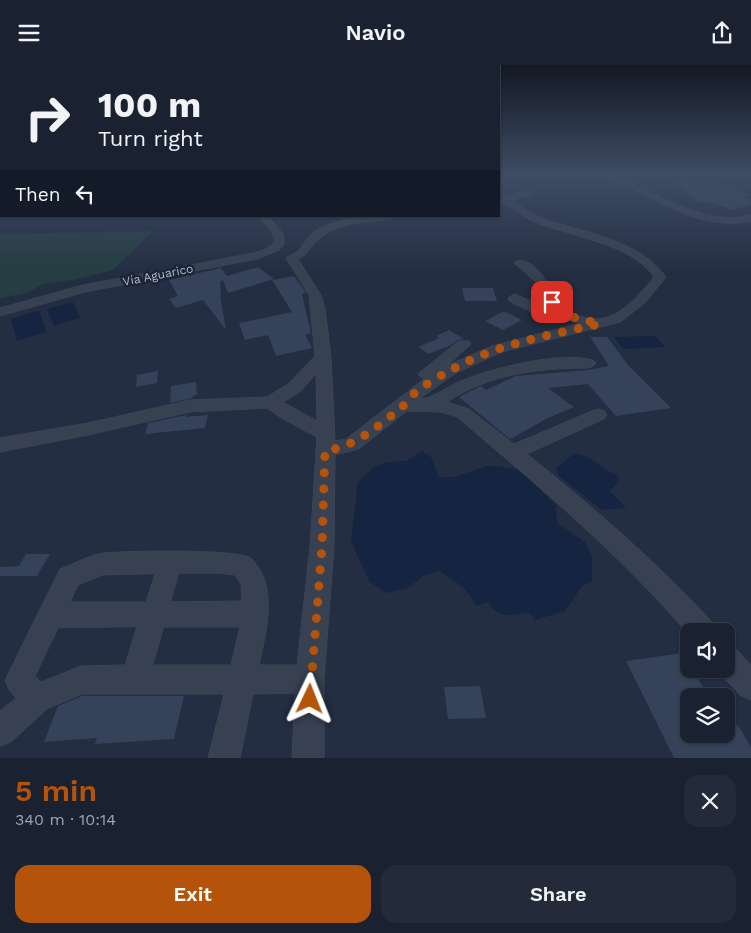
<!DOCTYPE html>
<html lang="en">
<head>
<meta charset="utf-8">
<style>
  :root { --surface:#1a2232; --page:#232a3a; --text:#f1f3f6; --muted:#9fa4ac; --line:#383f4d; --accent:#b45309 }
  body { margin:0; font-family:"Work Sans",sans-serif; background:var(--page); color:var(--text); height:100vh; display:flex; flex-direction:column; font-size:19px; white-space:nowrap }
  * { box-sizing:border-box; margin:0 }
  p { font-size:16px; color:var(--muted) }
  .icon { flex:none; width:28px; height:28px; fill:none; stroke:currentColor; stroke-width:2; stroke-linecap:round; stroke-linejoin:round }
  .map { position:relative; height:693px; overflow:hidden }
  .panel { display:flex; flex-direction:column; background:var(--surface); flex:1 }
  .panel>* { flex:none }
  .hud { position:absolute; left:0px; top:0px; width:500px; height:152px; box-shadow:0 1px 4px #0004,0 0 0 1px var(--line); background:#1a2232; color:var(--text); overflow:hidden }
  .fabs { position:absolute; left:680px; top:558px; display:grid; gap:10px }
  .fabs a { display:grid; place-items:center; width:55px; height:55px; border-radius:10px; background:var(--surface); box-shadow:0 1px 4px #0004,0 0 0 1px var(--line); font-size:25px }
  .pin { position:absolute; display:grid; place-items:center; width:42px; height:42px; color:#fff; margin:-21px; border-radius:10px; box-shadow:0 2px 8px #0006 }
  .me { position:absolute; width:55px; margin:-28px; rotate:2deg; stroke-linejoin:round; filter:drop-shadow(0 0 4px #0008) }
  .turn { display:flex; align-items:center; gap:18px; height:105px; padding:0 15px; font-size:22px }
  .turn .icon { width:65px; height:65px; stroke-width:2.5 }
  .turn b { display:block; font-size:35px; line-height:42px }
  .then { display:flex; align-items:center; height:48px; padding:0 15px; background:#0003; gap:10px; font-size:19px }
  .round { display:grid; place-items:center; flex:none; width:52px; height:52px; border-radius:15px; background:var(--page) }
  .headline { display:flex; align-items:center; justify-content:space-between; height:85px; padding:0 15px }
  h1 { font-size:30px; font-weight:600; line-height:38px; color:var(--accent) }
  .button { display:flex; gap:10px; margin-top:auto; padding:10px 15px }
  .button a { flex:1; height:58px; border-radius:15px; background:var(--accent); color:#fff; font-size:20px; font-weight:600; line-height:58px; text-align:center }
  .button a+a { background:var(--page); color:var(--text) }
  header { display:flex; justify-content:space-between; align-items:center; height:65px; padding:0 15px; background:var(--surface); font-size:22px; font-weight:600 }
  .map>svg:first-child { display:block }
</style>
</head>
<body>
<header><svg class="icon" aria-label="menu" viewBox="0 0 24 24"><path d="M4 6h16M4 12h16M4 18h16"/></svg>Navio<svg class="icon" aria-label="share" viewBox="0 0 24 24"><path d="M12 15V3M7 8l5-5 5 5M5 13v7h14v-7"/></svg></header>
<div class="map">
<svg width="751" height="693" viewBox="0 0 751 693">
  <rect width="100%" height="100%" fill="#232e42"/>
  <!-- green -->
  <path fill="#253d43" d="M153 166 113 205 73 215 43 219 27 228 0 233V169Z"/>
  <!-- water -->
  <path fill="#152441" d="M73 237 80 253 54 261 47 244Z
    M39 246 47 267 17 276 11 254Z
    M655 271 665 282 623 284 614 272Z
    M422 386 431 392 439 412H454L487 401H498L520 405 556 440 557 458 585 477 592 491V517L582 521 565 546 535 555 530 548C509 549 502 556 487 537L476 541C468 523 455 516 439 506L423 511 408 523 386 528 369 516 351 476 358 417 375 401 387 397 406 396Z
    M573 389C589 387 601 405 616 409L620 415 610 426 626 443 602 445 558 410 556 404Z"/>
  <!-- building -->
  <path fill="#354259" d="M673 117 727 119 750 131H742L751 135V139L734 145 712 138 697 136Z
    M258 202 274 214 228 228 223 215 220 216 221 230H220L226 265 203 235 176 243 169 234 178 231 169 215 221 203 227 211Z
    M294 211 306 228 302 229 311 268 305 270 312 283 276 291 268 270 245 275 239 258 292 247 272 215Z
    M462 223H493L497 236H465Z
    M504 246 522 255 503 265 485 256Z
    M449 265 464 274 458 275 451 280 429 289 418 282 439 273 436 271Z
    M590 272H607L628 300 671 343 616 351 588 319 548 323 574 342 548 353 510 374 459 332 481 321 486 325 515 311 588 305 609 301Z
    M158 306 157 318 136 322 137 310Z
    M196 317 197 330 193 331 192 333 170 338 171 321Z
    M187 350 186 352 208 350 205 363 145 369 148 358Z
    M26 489H50L37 511H0V502L19 501Z
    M683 588 689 599V604H692L708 631H689V669H726V662L738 660 751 682V693H674L626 596Z
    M480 621 486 653 448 654 444 622Z
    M82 631H184L174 674 95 679 97 673 44 677 58 641Z"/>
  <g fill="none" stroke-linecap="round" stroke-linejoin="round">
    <!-- minor casing -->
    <g stroke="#41495b" stroke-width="1">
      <path id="minor" d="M604 109C617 108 628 116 640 122 674 138 712 160 751 150V156C711 166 670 143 635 125 625 120 612 116 604 109Z
        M530 125 533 126V130L512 135C522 141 531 149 542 153 583 168 639 174 666 212L645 238 620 257 502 287 456 308 419 334C433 334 447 321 461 316 492 303 560 286 593 295L596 298 593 301 588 303C539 303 489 309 447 337L469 344 514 379 592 346 598 344 604 346 607 350 604 354 527 389C592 441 655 495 712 557L716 566H689V570C619 488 538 421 457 352L441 347 407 346 359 384 335 390 334 482 324 614V693H292L295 628 253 629 240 693H208L224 629H82L47 644 11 677 0 681V646L16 633 9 625 5 615 60 504C74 499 89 490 104 488 124 486 241 483 252 494 279 523 266 566 259 600H297L310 482 317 372 281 353 267 343 190 347 88 370 0 387V373L88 358 190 335 267 332 288 319 315 291 309 230 286 193C290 189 296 189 299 185 304 179 307 172 314 167 338 151 370 151 398 151L393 154C369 157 340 157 320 173 311 180 309 190 298 194L321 230 325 244 331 292 335 376 346 374 424 314 418 310 420 307 459 276H469L471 279 448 300 492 281 581 258 532 247 509 236 508 233 514 229 547 242 536 217 516 200 514 198 516 196C537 190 555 231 562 246 573 248 588 255 600 254 622 251 641 228 654 212 631 178 568 171 532 156 521 151 512 139 499 138V132ZM316 309 317 356 283 337 300 327ZM179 508H218L235 510 241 519 242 536 171 537ZM155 509 146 537H70L78 520 103 510ZM137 562 125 600 81 601 41 617 35 611 58 563ZM164 562H240L231 600H153Z
        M258 151H268L284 170V179L279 185 257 194 85 227 0 251V243L83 220 254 188C262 185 272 183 275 175L271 166Z
        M726 580 736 584 751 600V635L741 631 716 604H726Z"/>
    </g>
    <!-- minor -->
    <use href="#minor" fill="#384152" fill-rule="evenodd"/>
  </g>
  <!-- sky -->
  <linearGradient id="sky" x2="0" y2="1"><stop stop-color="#131924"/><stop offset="0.53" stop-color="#3f4c65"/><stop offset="1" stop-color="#3f4c65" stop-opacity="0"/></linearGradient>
  <rect width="751" height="206" fill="url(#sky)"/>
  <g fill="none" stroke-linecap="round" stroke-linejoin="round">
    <!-- route -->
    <path stroke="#b45309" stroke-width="9" stroke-dasharray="0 16.2" d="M310 634 322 482 325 386C355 382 380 360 403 341 407 337 411 331 416 327 426 319 440 311 451 305 497 279 549 270 600 259L556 248 552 237"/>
  </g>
  <g text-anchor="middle" stroke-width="5" stroke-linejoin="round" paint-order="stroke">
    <!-- far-street labels -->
    <g font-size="12" fill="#b4bccc" stroke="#1c2537">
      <text transform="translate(158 210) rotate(-11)" y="4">Vía Aguarico</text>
    </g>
  </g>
</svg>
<div class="fabs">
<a><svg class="icon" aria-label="sound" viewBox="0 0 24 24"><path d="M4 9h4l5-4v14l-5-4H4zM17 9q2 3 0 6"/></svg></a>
<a><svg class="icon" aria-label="layers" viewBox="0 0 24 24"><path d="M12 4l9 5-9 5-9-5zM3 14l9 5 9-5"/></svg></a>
</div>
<div class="pin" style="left:552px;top:237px;background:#d93025"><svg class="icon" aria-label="arrive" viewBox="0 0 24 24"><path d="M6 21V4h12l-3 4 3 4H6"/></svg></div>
<svg class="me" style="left:310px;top:634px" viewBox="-20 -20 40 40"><path d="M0-17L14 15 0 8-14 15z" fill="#b45309" stroke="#fff" stroke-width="4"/></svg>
<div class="hud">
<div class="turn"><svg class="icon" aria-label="right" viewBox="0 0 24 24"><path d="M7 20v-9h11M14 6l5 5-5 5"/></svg><div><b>100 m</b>Turn right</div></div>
<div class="then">Then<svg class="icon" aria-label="left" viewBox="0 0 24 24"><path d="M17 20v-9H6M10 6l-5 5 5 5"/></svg></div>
</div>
</div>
<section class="panel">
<div class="headline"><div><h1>5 min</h1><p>340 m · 10:14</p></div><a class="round"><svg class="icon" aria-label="close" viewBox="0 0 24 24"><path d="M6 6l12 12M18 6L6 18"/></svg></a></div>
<div class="button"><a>Exit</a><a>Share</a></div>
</section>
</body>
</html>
